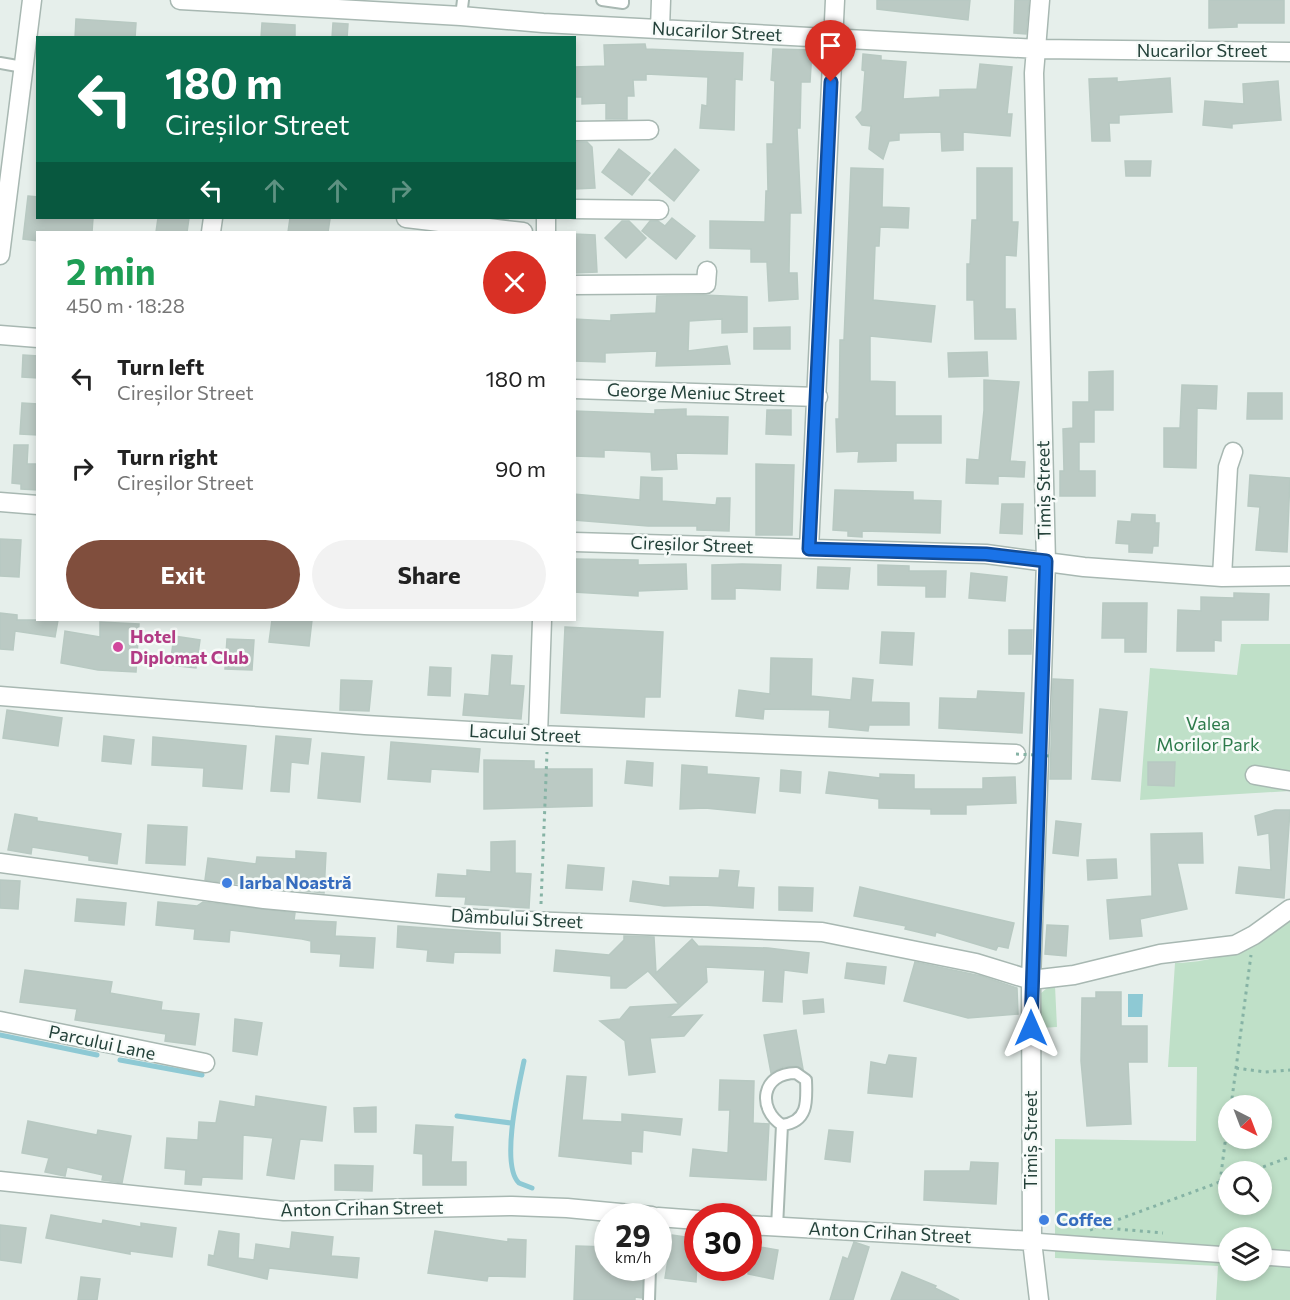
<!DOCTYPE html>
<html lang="en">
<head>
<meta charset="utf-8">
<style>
  :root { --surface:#fff; --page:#f2f2f2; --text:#222; --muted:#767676; --accent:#804e3d }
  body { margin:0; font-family:Commissioner,sans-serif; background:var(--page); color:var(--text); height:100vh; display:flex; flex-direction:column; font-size:22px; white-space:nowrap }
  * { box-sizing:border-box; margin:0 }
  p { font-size:20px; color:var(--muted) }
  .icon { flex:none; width:33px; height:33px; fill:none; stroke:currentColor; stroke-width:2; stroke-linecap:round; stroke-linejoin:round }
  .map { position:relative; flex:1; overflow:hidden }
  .panel { position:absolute; left:36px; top:231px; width:540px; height:390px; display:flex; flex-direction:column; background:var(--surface); border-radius:0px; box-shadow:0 3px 9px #0003 }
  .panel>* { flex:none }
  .banner { position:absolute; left:36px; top:36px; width:540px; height:183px; border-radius:0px; box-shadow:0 3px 9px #0003; background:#0b6e4f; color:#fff; overflow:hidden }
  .needle { width:39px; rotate:138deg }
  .fabs { position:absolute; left:1218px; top:1095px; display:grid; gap:12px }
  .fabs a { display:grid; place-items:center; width:54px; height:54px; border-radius:50%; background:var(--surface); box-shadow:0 3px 9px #0003; font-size:30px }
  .speed { position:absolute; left:594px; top:1203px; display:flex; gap:12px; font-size:30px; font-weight:700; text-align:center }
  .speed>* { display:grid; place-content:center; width:78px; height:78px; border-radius:50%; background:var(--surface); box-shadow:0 3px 9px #0003; line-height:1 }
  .speed small { font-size:15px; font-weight:400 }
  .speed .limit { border:9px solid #d22; background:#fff; color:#111 }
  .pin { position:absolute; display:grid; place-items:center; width:51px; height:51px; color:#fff; margin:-62px -26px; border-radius:50% 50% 50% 0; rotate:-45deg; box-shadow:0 0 6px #0007 }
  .pin .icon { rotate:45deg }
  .me { position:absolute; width:66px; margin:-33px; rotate:0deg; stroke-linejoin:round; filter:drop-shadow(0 0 4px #0008) }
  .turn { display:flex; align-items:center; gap:21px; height:126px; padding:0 30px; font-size:27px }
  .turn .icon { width:78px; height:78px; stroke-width:2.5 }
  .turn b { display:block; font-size:42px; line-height:51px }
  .lanes { display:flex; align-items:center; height:57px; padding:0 30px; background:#0003; justify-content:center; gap:30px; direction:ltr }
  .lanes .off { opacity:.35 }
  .round { display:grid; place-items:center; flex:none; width:63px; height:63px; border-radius:32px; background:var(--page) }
  .overview { display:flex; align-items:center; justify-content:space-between; height:102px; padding:0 30px }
  h1 { font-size:36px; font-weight:700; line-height:45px; color:#1e9e55 }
  .primary-button { display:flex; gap:12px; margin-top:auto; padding:12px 30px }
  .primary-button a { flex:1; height:69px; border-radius:36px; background:var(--accent); color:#fff; font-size:24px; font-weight:700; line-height:69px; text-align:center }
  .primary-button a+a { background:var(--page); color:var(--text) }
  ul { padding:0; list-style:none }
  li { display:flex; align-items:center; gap:18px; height:90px; padding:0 30px }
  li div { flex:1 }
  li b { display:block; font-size:22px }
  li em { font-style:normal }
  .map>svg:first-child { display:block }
</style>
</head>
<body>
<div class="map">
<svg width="1290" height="1300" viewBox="0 0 1290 1300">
  <rect width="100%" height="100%" fill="#e6efeb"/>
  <!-- green -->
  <path fill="#bfe0c8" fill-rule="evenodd" d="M1241 644H1290V791L1140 800 1150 668 1237 675Z
    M1290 917V1300H1216L1218 1266 1055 1258V1139L1196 1141 1197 1067H1168L1175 963C1228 961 1248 946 1290 917ZM1228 1106H1262V1138H1228ZM1228 1172H1262V1204H1228ZM1228 1238H1262V1270H1228Z
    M1055 986 1057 1027 1040 1028V994L1047 988Z"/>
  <!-- water -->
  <path fill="#8ec9d4" d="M1128 994H1143L1142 1017H1128Z"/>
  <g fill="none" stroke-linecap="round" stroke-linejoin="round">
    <!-- stream -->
    <path stroke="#8ec9d4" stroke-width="5" d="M0 1035 97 1055
      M120 1060 202 1075
      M524 1061C519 1085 500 1165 519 1183L532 1188
      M457 1116 511 1123"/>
  </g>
  <!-- building -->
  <path fill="#bbcac4" stroke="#b8c9c2" stroke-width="1.5" d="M877 0H970L968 20 877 9Z
    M1015 0H1029L1026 34 1014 33Z
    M1209 0H1284V23H1237V27L1209 28Z
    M76 19 136 23 135 38H75Z
    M262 23 295 25V38H261Z
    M333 23 348 24 347 38H332Z
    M645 44 646 49 743 53 742 80 735 79 734 130 700 128 702 105 707 106 708 77 646 74V80H633L634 96H627V119H606V103L582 104V97H574V67L605 66 604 45Z
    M773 49 812 50 810 82H801L800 128H797L801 213H790L789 273H797L798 299 769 301 767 262H751V249L710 248V221L765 222 766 191H768L767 144H773L775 81 771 80Z
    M863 54 881 56V60L906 62 903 99 940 97V90L977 89 980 64 1012 67 1007 114H1012L1010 136 963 132V150L942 151 941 132 899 133V140L889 141 883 159 869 149 871 126 862 125 856 117 862 111 865 71 862 70Z
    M1117 78V82L1170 78 1172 112 1119 115V123H1109L1110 141H1092L1089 79Z
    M1278 81 1281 120 1232 124V128L1203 125 1205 101 1244 104 1243 84Z
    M574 142H587L592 147 595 188 574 189Z
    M619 149 650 173 632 195 602 172Z
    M675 149 699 170 674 201 649 180Z
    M1125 161H1151L1150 176H1126Z
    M851 168 883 169 882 207 909 208 908 228 880 227 879 246H875L873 300 935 306 931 342 870 336V381L895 382V416H941V443H896V461L858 462 859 451 837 452 836 419H839L840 340H844Z
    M977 168H1012V222H1018L1016 256 1005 255V309H1015L1016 339H975L974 300H967V264H970L972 220H977Z
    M28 196 38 197V218H93L92 232H38V241L23 239Z
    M158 218H189L187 232H156Z
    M290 218 330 219 328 232H288Z
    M672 218 695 236 676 259 642 231 650 221H658L665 226Z
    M622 221H629L646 238 626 258 605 238Z
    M574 234 595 235 597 272 574 273Z
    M703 295 747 297V332L722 333V319L689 321 688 351 727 346 730 364 656 366 657 351 605 353V362L574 361V319L611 321V315L656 313 657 296Z
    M790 327V349H754V328Z
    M987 352 988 376 949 377 948 353Z
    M23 355 38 356V378L22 377Z
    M1113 371V410H1094V442H1079V471H1095V496H1060V471H1064L1063 429 1073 428V402H1089V372Z
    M984 380 1019 382 1010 461 1025 462 1024 477 998 476V484L966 483 967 459 979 460 984 410Z
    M1182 385 1217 386 1216 409 1197 408 1196 468 1164 467V428H1180Z
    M1248 393H1282V419H1247Z
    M22 403 38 404V435L20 434Z
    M686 409V416L728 417 727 454 676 453 677 469 652 470 651 452 604 450V457L574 456V411L655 414V410Z
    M767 410H791V435L766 434Z
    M14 445H28L27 464H38V490L21 489V484L12 483Z
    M756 464 794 465 792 535H756Z
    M1250 475 1290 478 1287 552 1256 550 1260 507 1248 506Z
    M641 477 662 478V501L716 505 717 498H730L729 531 697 530V526H648L574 520V494L640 500Z
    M835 490 913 492V500L941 501 940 533 862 531V537L848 536V531L833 530Z
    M1002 504H1023L1022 534 1000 533Z
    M1132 514 1155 515V523H1159L1158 546H1153L1152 553 1129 552V544L1116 543 1118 521 1131 522Z
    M0 539 21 540 19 577 0 576Z
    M574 559 638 560V565L686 564 687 589 638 591V596L574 592Z
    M742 564 781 565 780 590 735 588V599H712V565Z
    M878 565 909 566V571H946L945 597H926V586L878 585Z
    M818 567 850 568 848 589 817 588Z
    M971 573 1007 577 1005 601 969 598Z
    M1234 593 1269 594 1268 620H1221V641L1214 640V651H1177L1178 610 1201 611V597L1234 598Z
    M1103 603H1147L1146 652H1125V638H1102Z
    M0 613 17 615V620H58L55 637 15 631 13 650 0 649Z
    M272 620H312L309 646 269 642Z
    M100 622 139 624 136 672 98 670 61 663 65 631 100 637Z
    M565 627 663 632 660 697H645L644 717 561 713Z
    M1009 630H1032L1031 654H1009Z
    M882 632 914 633 912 665 880 663Z
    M174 636 200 640 196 668 170 665Z
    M227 639 254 640 252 670 225 669Z
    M492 655 512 656 510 685 524 686 521 719 463 715 465 694 489 696Z
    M771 658 812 659 811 696 851 700 853 678 873 680 871 702 909 703V725H869L868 731 829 727 830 710 764 709 763 719 736 716 739 690 770 694Z
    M430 667 451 668 450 696 428 695Z
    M1053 679 1073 680 1071 779H1050Z
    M341 680 372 681 369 711 340 710Z
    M978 691 1024 693 1022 733 939 728 940 698 977 699Z
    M1100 709 1127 712 1120 781 1092 779Z
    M7 710 62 718 58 746 3 738Z
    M104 736 134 740 131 764 102 761Z
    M276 736 311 739 308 764 291 762 289 792 271 791Z
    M153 737 246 746 242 789 203 786 204 768 152 765Z
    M391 742 480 749 478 772 431 769 430 782 388 779Z
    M322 753 364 757 360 802 318 798Z
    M484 760 534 761V769H592V806L484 809Z
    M627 761 653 763 652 786 625 783Z
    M1148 762H1175L1174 786 1148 785Z
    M682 765 707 767V774L759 778 755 813 705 808 680 809Z
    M781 770 801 772 800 793 780 791Z
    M829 772 880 778V774L914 775V789H983V778L1015 777 1016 803 966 805V814H931V809L879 808V799L826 793Z
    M1275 810H1290L1284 898 1236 893 1239 867 1271 870 1269 833 1258 835 1255 816Z
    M15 814 37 818V821L121 834 117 864 89 860V856L32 847 31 854 8 850Z
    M1056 821 1081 824 1078 856 1053 853Z
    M148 825 187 827 185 865 146 863Z
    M1202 833 1203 863H1177L1187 909 1140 919 1142 936 1110 939 1107 900 1152 896 1151 834Z
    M515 841V873L531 874 529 908 465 904 466 897 436 896 438 874 467 876V870L491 872V842Z
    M296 851 326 853 324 893 205 880 208 858 256 864 257 857 296 859Z
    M1116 859 1117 878 1088 880 1087 860Z
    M568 865 604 868 602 890 566 888Z
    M720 870 739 871 737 887 754 888 753 908 703 905 664 906 630 901 633 881 670 886V877L719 878Z
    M0 880 20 881 18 909 0 908Z
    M779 887 813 888 812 911 779 910Z
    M860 887 1014 923 1008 948 998 946 996 950 936 932 935 936 905 929 906 926 854 916Z
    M77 899 126 903 124 925 75 921Z
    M158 902 197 906 203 902 295 913 294 920 336 922 335 936 375 938 373 968 340 966 341 954 311 952V941L302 939 230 930 229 942 194 939 195 929 156 925Z
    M1047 925 1068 926 1066 956 1045 954Z
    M398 926 500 933V953L454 952 453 963 427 961 428 950 397 947Z
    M624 936 654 937 656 973 692 939 698 946 768 948 809 953 807 973 784 970 782 1002 763 1001 765 970 706 967 707 982 669 1017 702 1015 684 1036 650 1038 655 1072 629 1075 625 1041 600 1021 620 1019 630 1007 679 1004 648 971 626 988H611V976L554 971 556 950 609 955 624 940Z
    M915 962 981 976 1017 988 1018 1014 968 1018 904 1001Z
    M847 963 886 967 884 984 845 978Z
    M25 970 112 982 110 993 162 1002 161 1010 199 1014 195 1045 165 1041 166 1034 75 1020 77 1009 20 1002Z
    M1096 992H1121V1026H1147V1062H1128L1131 1124 1087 1126 1081 1061 1082 998H1096Z
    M823 999 824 1012 804 1014 803 1001Z
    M235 1019 262 1023 257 1055 233 1051Z
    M796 1030 803 1069 796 1066 783 1067 771 1073 764 1035Z
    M889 1055 916 1058 912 1097 868 1093 871 1062 886 1065Z
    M567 1076 586 1077 582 1120 622 1122V1114L682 1119 680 1135 643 1130 642 1152 631 1151V1164L559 1156Z
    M720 1080 754 1081 753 1123 769 1124 766 1180 690 1176 693 1149 728 1153 730 1110H719Z
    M256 1096 326 1107 322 1141 300 1139 294 1179 267 1175 273 1138 243 1135 242 1179 202 1177 201 1185 185 1184 186 1170 165 1168 167 1138 198 1140 199 1122 216 1123 220 1101 255 1107Z
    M376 1107V1132H355L354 1108Z
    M28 1121 97 1135 98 1130 131 1136 122 1183 102 1180 103 1175 67 1167 65 1176 45 1172 49 1158 22 1153Z
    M416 1125 453 1127 451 1162H466V1185H423V1154L414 1153Z
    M829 1130 853 1132 850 1162 825 1159Z
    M971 1162 998 1163 996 1204 924 1200 925 1171H970Z
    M335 1165 373 1166 372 1191 335 1190Z
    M51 1215 102 1224 103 1220 141 1227V1223L176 1228 172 1257 130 1251V1254L46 1238Z
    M0 1225 26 1228 21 1263 0 1260Z
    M219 1231 239 1234 238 1258 254 1260 256 1244 290 1249 292 1232 333 1237 331 1256 359 1258 357 1278 269 1268 267 1279 208 1265 209 1255 214 1256Z
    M435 1231 508 1242V1239L526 1240 525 1277 488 1276 487 1281 428 1273Z
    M672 1235 698 1239 696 1282 665 1278Z
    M854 1242 869 1247 853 1300H830L843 1257 848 1259Z
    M748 1245 778 1250 773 1279 748 1274Z
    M576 1246 608 1247V1268H643L642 1298 635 1297V1300H574Z
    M902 1272 936 1286 935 1288 959 1300H891Z
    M81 1277 100 1279 97 1300H78Z"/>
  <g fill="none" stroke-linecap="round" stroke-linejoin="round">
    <!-- service casing -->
    <g stroke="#a8b8b2" stroke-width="14">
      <path id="service" d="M602 0 623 3V0
        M461 16 463 0
        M0 63 23 67
        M777 1227 782 1125C808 1122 807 1102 806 1080L796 1073C761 1073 757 1109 782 1125
        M649 1300 650 1268"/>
    </g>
    <!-- pedestrian casing -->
    <g stroke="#a8b8b2" stroke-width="18">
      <path id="pedestrian" d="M1032 1241 1228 1255
        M1262 1257 1290 1259"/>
    </g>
    <!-- minor casing -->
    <g stroke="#a8b8b2" stroke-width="21">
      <path id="minor" d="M180 0 461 16 543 23 1038 49 1290 52
        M660 29 661 0
        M574 131 649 130
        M574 209 659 210
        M406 218 523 232
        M546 218V232
        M211 232 213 218
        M0 255 32 0
        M574 285 706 284 707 271
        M0 335 38 338
        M574 389 818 397
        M0 502 38 505
        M574 542 986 554 1084 567 1222 577 1290 576
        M809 549 835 0
        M1222 577 1228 467 1233 452
        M0 696 365 725 538 735 1016 754
        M538 735 542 620
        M1255 775 1290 781
        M0 863 264 899 477 919 822 932 976 963 1031 980 1074 975 1160 954 1235 945 1254 935 1290 909
        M0 1021 205 1063
        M0 1181 284 1211 512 1206 567 1208 652 1216
        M658 1217 698 1220
        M748 1225 1032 1241
        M1039 1300 1032 1241 1031 980 1046 562 1034 73 1040 0"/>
    </g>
    <!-- path -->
    <path stroke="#86b3a5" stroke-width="3" stroke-dasharray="3 4.5" stroke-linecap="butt" d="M541 904 547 752
      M1236 1068 1265 1072 1290 1070
      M1231 1106 1251 955
      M1249 1172 1290 1157
      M1220 1182 1228 1120
      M1095 1227 1163 1233
      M1090 1230 1228 1179"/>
    <!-- service -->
    <use href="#service" stroke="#fff" stroke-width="10"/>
    <!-- pedestrian -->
    <use href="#pedestrian" stroke="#fff" stroke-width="15"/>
    <!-- minor -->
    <use href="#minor" stroke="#fff" stroke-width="18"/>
    <!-- path-bridge -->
    <path stroke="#86b3a5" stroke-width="3" stroke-dasharray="3 4.5" stroke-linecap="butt" d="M1016 754 1051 756"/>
  </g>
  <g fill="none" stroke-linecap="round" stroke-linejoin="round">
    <!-- route casing -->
    <g stroke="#114b97" stroke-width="15">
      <path id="route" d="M831 82 809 549 986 554 1046 561 1031 1028"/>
    </g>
    <!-- route -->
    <use href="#route" stroke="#1a73e8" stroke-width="10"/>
  </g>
  <!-- markers -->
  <circle fill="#d1479c" stroke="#f7fbf9" stroke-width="2" cx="118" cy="647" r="6"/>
  <g fill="#3f7fe0" stroke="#f7fbf9" stroke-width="2">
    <circle cx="227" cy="883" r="6"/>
    <circle cx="1044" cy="1220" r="6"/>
  </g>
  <g text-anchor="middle" stroke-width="5" stroke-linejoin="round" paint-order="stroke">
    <!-- street labels -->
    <g font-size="18" fill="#24423a" stroke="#f7fbf9">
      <text transform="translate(717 32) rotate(3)" y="6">Nucarilor Street</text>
      <text x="1202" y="57">Nucarilor Street</text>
      <text transform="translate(696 393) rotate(2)" y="6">George Meniuc Street</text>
      <text transform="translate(1044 490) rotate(-91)" y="6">Timiș Street</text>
      <text transform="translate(692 545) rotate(2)" y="6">Cireșilor Street</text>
      <text transform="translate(525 734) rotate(3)" y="6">Lacului Street</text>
      <text transform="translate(517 919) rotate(3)" y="6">Dâmbului Street</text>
      <text transform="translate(102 1043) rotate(12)" y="6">Parcului Lane</text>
      <text transform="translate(1031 1140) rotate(-90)" y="6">Timiș Street</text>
      <text transform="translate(362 1209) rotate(-1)" y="6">Anton Crihan Street</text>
      <text transform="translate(890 1233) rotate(3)" y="6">Anton Crihan Street</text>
    </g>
    <!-- hotel labels -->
    <g font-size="18" font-weight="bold" fill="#b23c85" stroke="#f7fbf9" text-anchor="start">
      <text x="130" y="643">Hotel<tspan x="130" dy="21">Diplomat Club</tspan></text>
    </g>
    <!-- park labels -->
    <g font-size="18" fill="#2d7a4b" stroke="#f7fbf9">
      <text x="1208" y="730">Valea<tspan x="1208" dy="21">Morilor Park</tspan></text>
    </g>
    <!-- shop labels -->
    <g font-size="18" font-weight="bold" fill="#366cbe" stroke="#f7fbf9" text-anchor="start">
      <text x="239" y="889">Iarba Noastră</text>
      <text x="1056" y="1226">Coffee</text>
    </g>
  </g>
</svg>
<div class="fabs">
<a><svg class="needle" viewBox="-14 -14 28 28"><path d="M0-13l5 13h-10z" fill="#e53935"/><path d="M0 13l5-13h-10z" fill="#767676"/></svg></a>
<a><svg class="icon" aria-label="search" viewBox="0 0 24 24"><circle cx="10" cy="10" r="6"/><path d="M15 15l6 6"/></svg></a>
<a><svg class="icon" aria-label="layers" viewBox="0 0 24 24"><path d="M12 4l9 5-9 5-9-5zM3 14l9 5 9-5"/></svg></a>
</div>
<div class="speed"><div>29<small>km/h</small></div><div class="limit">30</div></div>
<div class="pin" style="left:831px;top:82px;background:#d93025"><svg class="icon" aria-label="arrive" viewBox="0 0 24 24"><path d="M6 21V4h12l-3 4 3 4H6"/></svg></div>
<svg class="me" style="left:1031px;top:1028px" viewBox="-20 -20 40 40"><path d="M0-17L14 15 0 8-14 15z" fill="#1a73e8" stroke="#fff" stroke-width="4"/></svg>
<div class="banner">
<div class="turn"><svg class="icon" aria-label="left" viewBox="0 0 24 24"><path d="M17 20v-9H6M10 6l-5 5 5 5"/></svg><div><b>180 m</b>Cireșilor Street</div></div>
<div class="lanes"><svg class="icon" aria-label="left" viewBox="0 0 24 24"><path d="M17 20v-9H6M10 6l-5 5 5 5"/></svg><svg class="icon off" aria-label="ahead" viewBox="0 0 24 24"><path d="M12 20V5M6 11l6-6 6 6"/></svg><svg class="icon off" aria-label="ahead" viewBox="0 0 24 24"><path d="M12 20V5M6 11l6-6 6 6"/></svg><svg class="icon off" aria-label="right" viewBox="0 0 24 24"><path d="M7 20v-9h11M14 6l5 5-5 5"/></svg></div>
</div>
<section class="panel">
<div class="overview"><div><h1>2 min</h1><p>450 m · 18:28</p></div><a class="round" style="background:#d93025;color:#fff"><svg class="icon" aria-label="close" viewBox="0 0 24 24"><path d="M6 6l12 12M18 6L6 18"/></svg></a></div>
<ul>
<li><svg class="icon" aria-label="left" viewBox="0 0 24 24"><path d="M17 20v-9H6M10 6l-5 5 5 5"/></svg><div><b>Turn left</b><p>Cireșilor Street</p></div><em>180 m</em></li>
<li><svg class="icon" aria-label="right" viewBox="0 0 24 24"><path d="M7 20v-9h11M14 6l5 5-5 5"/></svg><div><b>Turn right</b><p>Cireșilor Street</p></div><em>90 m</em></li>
</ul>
<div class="primary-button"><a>Exit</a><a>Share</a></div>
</section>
</div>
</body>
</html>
